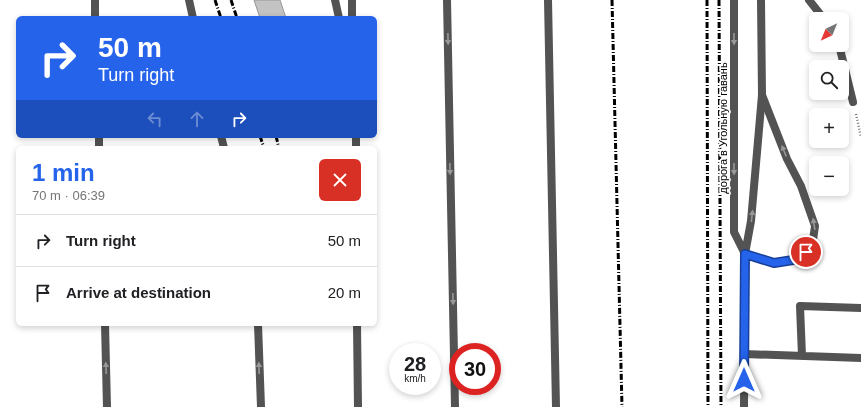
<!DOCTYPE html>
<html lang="en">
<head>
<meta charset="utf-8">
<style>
  :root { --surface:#fff; --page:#f6f6f6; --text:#202124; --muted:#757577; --line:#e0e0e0; --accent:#2563eb }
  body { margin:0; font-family:Arial,sans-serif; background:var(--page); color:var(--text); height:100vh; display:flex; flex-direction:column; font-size:15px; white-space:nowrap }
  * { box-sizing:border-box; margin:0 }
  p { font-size:13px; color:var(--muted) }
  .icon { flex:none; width:22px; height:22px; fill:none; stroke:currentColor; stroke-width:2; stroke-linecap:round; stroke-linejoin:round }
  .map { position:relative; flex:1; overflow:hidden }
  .details { position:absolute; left:16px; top:146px; width:361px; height:180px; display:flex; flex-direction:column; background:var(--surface); border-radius:6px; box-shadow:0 2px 6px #0003 }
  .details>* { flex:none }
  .top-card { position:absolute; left:16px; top:16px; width:361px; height:122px; border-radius:6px; box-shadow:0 2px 6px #0003; background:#2563eb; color:#fff; overflow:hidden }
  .needle { width:26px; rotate:223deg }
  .tools { position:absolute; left:809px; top:12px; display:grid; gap:8px }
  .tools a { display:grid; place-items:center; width:40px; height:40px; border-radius:6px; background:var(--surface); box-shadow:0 2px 6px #0003; font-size:20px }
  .speed { position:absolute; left:389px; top:343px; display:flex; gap:8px; font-size:20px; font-weight:700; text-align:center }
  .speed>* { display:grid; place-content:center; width:52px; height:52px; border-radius:50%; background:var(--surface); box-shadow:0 2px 6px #0003; line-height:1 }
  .speed small { font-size:10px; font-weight:400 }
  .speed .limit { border:6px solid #d22; background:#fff; color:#111 }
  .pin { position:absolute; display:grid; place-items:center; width:34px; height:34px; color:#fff; margin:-17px; border:2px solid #fff; border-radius:50%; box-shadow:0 1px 4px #0007 }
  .me { position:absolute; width:44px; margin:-22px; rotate:0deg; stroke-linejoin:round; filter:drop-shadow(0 0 3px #0008) }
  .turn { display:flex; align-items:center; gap:14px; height:84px; padding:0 16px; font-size:18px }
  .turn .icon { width:52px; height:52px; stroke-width:2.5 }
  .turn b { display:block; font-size:28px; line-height:34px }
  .lanes { display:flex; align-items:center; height:38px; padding:0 16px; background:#0003; justify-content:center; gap:20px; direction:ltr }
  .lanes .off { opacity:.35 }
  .round { display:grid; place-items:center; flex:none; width:42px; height:42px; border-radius:6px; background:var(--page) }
  .overview { display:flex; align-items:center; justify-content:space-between; height:68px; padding:0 16px }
  h1 { font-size:24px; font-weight:700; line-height:30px; color:var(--accent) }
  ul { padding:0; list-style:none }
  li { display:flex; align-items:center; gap:12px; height:52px; padding:0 16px; border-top:1px solid var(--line) }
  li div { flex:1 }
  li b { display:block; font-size:15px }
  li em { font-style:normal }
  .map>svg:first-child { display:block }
</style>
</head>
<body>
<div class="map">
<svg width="861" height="407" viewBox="0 0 861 407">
  <rect width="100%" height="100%" fill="#fff"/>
  <!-- building -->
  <path fill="#c3c3c3" stroke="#979797" d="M254 0H280L286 18H260Z"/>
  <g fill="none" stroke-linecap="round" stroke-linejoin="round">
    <!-- path -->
    <path stroke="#757575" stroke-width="2.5" stroke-dasharray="1 2" stroke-linecap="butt" d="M856 114 861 137"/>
    <!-- service -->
    <path stroke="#535353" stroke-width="8" d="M95 0V18
      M189 0 193 18
      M335 0 339 18
      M352 0V18
      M447 0 455 407
      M548 0 556 407
      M809 0 824 19
      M839 45 853 102
      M99 136V148
      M221 136 224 148
      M356 136V148
      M745 254 774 263 793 260 806 252 813 240 815 226 801 186 787 159 762 95
      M105 324 107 407
      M258 324 261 407
      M357 324 358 407
      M744 354 861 358
      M802 356 800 306 861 308"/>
    <!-- minor -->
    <path stroke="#535353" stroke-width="8" d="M734 0V232L745 254
      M744 407 745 254 751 221 762 95 761 0"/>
    <!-- rail -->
    <path stroke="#000" stroke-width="3" stroke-dasharray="6 2 1 2" stroke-linecap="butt" d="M215 0 221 18
      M231 0 237 18
      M612 0 622 407
      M707 0 708 407
      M719 0 721 407
      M260 136 264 148
      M276 136 279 148"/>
  </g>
  <!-- one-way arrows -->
  <defs><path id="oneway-solid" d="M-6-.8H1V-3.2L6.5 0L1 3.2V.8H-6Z"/></defs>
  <g fill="#989898">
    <use href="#oneway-solid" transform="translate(448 39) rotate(89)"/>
    <use href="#oneway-solid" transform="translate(734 39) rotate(90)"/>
    <use href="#oneway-solid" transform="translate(784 151) rotate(-112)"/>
    <use href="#oneway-solid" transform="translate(450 169) rotate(89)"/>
    <use href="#oneway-solid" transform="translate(734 169) rotate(90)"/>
    <use href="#oneway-solid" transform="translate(752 216) rotate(-84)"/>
    <use href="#oneway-solid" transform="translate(814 224) rotate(-99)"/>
    <use href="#oneway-solid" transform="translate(453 299) rotate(89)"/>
    <use href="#oneway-solid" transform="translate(106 368) rotate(-92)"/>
    <use href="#oneway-solid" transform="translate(259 368) rotate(-92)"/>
  </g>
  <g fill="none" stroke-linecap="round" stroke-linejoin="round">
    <!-- route casing -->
    <g stroke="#184099" stroke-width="10">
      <path id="route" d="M744 380 745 254 774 263 793 260 806 252"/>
    </g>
    <!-- route -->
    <use href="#route" stroke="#2563eb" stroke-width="7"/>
  </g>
  <g text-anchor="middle" stroke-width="3.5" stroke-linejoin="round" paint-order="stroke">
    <!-- street labels -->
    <g font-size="11" fill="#000" stroke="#fff">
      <text transform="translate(723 128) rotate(-90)" y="4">дорога в Угольную гавань</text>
    </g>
  </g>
</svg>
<div class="tools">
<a><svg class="needle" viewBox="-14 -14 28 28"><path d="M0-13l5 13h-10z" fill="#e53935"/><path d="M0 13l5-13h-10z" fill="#757577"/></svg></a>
<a><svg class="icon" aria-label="search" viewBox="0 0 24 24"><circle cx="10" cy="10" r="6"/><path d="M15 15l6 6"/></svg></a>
<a>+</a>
<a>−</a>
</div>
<div class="speed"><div>28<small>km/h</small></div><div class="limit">30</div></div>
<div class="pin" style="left:806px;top:252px;background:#d93025"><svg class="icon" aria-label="arrive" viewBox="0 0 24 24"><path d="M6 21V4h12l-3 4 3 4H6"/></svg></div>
<svg class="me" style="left:744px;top:380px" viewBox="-20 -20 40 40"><path d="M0-17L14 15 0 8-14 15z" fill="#2563eb" stroke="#fff" stroke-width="4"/></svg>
<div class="top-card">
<div class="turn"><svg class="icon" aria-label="right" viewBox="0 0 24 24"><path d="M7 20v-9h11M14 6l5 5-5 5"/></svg><div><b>50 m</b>Turn right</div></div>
<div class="lanes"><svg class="icon off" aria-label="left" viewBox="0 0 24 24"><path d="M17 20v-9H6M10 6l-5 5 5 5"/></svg><svg class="icon off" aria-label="ahead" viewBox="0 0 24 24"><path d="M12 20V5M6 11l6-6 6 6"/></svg><svg class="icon" aria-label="right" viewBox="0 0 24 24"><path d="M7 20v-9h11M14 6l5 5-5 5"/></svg></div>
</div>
<section class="details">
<div class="overview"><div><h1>1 min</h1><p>70 m · 06:39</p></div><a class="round" style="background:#d93025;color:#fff"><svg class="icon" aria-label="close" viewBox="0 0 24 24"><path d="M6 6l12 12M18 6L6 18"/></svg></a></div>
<ul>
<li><svg class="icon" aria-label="right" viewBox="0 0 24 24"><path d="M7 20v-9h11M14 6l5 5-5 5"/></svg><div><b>Turn right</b></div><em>50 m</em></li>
<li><svg class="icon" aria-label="arrive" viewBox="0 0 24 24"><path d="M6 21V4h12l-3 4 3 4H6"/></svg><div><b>Arrive at destination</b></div><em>20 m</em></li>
</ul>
</section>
</div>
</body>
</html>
